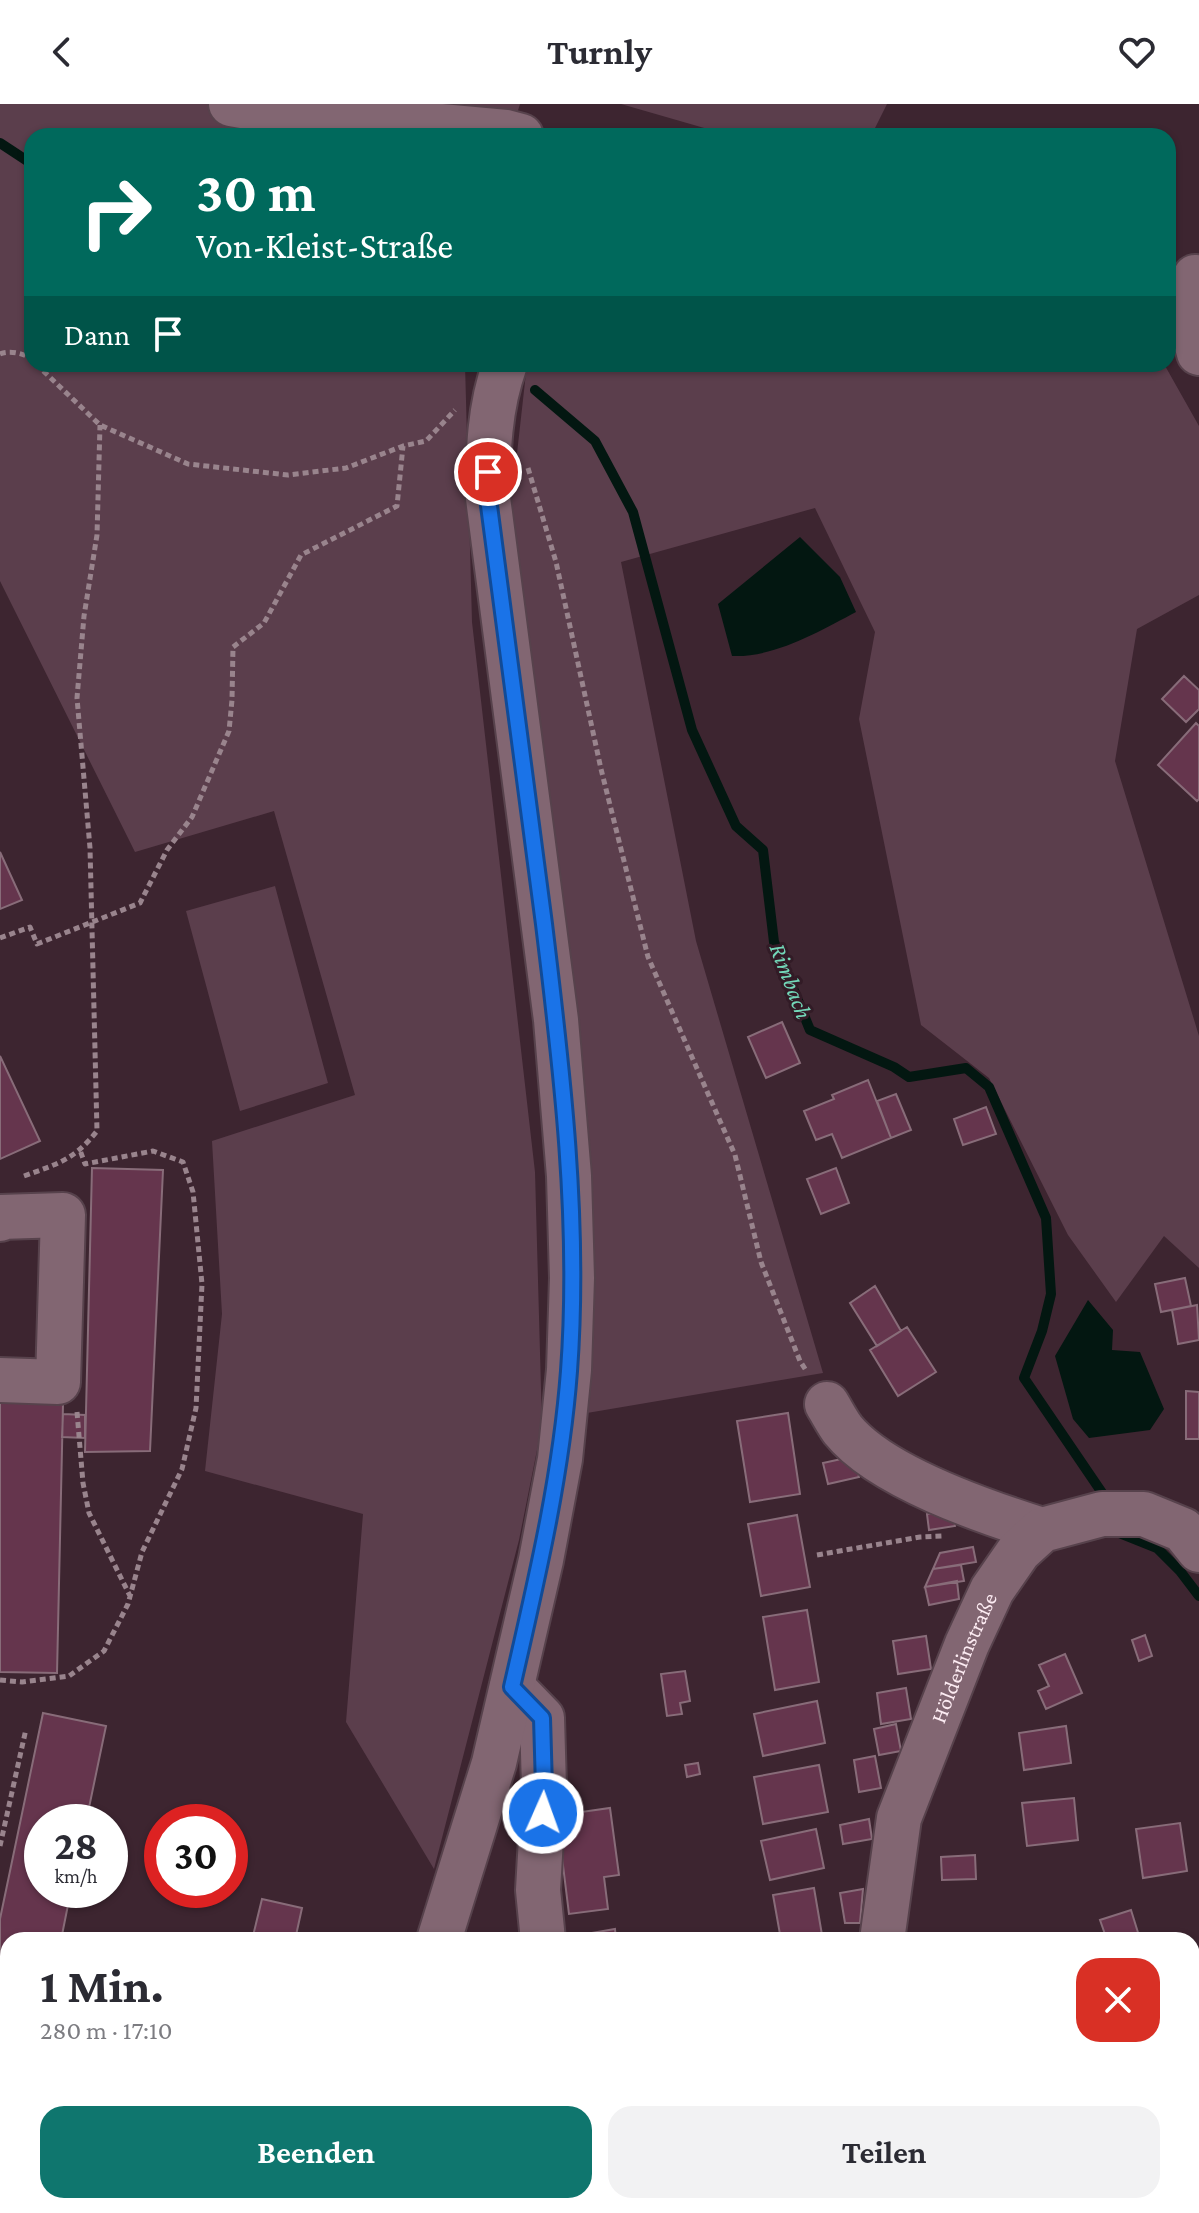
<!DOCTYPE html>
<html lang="de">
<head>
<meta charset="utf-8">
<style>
  :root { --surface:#fff; --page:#f2f2f3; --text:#2b2b33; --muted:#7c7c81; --accent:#0f766e }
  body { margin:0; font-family:"Crimson Pro",serif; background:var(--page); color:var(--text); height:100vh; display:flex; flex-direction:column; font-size:30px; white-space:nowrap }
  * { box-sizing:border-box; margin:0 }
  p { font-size:26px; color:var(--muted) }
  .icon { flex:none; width:44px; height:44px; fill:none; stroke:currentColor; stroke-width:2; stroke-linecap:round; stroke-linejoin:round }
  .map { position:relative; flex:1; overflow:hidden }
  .sheet { position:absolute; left:0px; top:1828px; width:1200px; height:282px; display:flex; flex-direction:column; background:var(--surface); border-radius:24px 24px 0 0; box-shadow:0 2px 6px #0004 }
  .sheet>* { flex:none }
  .top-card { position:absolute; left:24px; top:24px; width:1152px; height:244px; border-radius:24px; box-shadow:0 2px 6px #0004; background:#00695c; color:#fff; overflow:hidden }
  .speed { position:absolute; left:24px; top:1700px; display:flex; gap:16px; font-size:40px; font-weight:700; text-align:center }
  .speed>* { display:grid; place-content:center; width:104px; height:104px; border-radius:50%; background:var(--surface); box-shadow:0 2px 6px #0004; line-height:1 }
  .speed small { font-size:20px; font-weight:400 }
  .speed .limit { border:12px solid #d22; background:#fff; color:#111 }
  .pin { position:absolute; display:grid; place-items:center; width:68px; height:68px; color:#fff; margin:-34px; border:4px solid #fff; border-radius:50%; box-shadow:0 2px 8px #0007 }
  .me { position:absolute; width:88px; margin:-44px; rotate:2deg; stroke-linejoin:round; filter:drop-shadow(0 0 6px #0008) }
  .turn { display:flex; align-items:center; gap:28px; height:168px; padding:0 40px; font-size:36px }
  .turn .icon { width:104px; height:104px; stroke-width:2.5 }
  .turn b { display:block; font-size:56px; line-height:68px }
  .then { display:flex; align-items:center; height:76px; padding:0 40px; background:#0003; gap:16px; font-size:30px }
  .round { display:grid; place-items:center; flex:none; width:84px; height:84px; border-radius:24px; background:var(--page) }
  .overview { display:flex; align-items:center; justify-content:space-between; height:136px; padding:0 40px }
  h1 { font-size:48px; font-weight:700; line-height:60px }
  .button { display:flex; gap:16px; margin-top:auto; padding:16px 40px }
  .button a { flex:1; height:92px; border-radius:24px; background:var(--accent); color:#fff; font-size:32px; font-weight:700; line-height:92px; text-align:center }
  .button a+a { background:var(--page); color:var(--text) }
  header { display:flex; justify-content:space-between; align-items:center; height:104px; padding:0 40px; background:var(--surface); font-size:36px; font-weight:700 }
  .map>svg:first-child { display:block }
</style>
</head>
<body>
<header><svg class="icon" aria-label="back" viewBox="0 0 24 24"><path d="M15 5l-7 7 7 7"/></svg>Turnly<svg class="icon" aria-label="heart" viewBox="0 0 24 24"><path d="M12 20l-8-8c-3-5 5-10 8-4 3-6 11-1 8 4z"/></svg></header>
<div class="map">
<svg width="1199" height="2109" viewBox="0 0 1199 2109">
  <rect width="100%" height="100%" fill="#3d2530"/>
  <!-- green -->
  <path fill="#5b3e4c" d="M0 0H520L510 32H32V260H465L472 518 535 1068 542 1321 519 1436 434 1765 346 1618 363 1410 205 1367 222 1210 212 1037 355 991 274 707 135 748 0 477Z
    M621 0H887L871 32H732Z
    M527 260H1164L1199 322V491L1137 525 1115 657 1199 932V1164L1164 1132 1116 1198 1068 1131 989 974 921 921 859 615 875 528 815 404 621 458 696 837 823 1269 587 1309 585 1082 509 421Z
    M275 782 328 979 240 1007 186 807Z"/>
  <!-- water -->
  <path fill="#031711" d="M800 433 840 473 856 508C820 527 774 554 732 552L718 500Z
    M1088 1196 1113 1226 1112 1246 1140 1248 1164 1305 1150 1326 1089 1334 1073 1315 1055 1252Z"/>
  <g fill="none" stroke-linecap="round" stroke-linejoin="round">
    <!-- stream -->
    <path stroke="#031711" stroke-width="10" d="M0 39 32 60
      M535 286 595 337 633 408 692 626 736 722 763 746 774 838 810 926 894 963 909 973 966 964 989 983 1046 1114 1051 1190 1042 1227 1024 1274 1109 1399
      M1117 1428 1157 1444 1180 1467 1199 1492"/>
  </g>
  <!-- building -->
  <path fill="#65354d" stroke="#886c79" stroke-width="2" d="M1184 572 1199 586V605L1186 618 1162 595Z
    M1196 619 1199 622V695L1197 697 1158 661Z
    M0 748 22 796 0 805Z
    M782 918 800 959 766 974 748 933Z
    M0 952 40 1037 0 1055Z
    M868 976 891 1034 842 1054 832 1030 816 1036 804 1007 834 995 832 991Z
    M896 990 911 1026 891 1034 877 997Z
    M986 1003 996 1030 963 1041 954 1015Z
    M92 1064 163 1066 150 1347 85 1348Z
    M836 1064 849 1099 821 1110 807 1075Z
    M1185 1174 1191 1202 1161 1208 1155 1180Z
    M875 1182 901 1227 877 1242 850 1199Z
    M1197 1201 1199 1236 1178 1240 1172 1206Z
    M907 1223 936 1268 898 1292 870 1246Z
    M1186 1287 1199 1288V1335H1186Z
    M0 1298 63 1300 57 1569 0 1568Z
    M788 1309 800 1390 750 1398 737 1317Z
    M63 1310 85 1311V1334L62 1333Z
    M855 1352 859 1373 828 1380 823 1359Z
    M953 1406 955 1422 929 1426 927 1410Z
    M797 1411 810 1483 761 1492 748 1420Z
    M973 1443 976 1458 933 1465 940 1449Z
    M961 1461 964 1477 925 1483 933 1465Z
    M957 1477 959 1495 929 1501 925 1483Z
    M807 1506 819 1578 775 1586 763 1513Z
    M1145 1531 1152 1552 1139 1557 1132 1536Z
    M926 1532 931 1565 898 1570 893 1537Z
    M1065 1550 1082 1589 1046 1605 1038 1587 1049 1582 1039 1561Z
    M685 1567 690 1597 680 1599 682 1610 667 1612 661 1570Z
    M906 1584 911 1615 881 1620 877 1589Z
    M817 1597 825 1639 763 1652 754 1610Z
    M43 1609 106 1622 86 1718H42V1786H71L61 1836H8V1888L0 1886V1815Z
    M896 1620 901 1647 879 1651 874 1625Z
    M1066 1622 1071 1659 1024 1666 1019 1629Z
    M875 1652 881 1684 859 1688 854 1656Z
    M698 1659 700 1670 687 1673 685 1661Z
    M819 1661 828 1708 763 1720 754 1673Z
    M1074 1694 1078 1736 1027 1742 1022 1699Z
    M610 1704 619 1771 604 1773 608 1805 569 1810 559 1729 576 1727 574 1709Z
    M869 1715 872 1735 843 1740 840 1721Z
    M1180 1719 1187 1767 1143 1774 1136 1725Z
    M816 1725 824 1764 770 1776 761 1737Z
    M975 1751 976 1775 942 1776 941 1753Z
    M814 1784 822 1831 781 1836 773 1791Z
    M863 1785 860 1819H845L840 1789Z
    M262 1795 302 1804 295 1836H252Z
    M1131 1806 1140 1835 1107 1836 1100 1816Z
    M615 1825 616 1836H574V1832Z
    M834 1830 835 1836H798Z
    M1192 1858 1199 1883V1902L1192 1904Z
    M1192 2056 1199 2070V2109H1181L1177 2102H1192Z
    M506 2102H556L557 2107 548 2109H508Z
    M646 2102H689L690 2109H647Z
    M810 2102 814 2109H797Z
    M914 2102H977L979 2109H915Z"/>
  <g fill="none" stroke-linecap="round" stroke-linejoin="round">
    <!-- minor casing -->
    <g stroke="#57424c" stroke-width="48">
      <g id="minor">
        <path d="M231 0 259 5 506 28 521 32"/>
        <path d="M1195 173C1193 199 1191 224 1199 249"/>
        <path d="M0 1115V1113L63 1111 58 1278 0 1276"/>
        <path d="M827 1300C832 1308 837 1318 843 1326 881 1373 985 1408 1042 1426"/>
        <path d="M512 1583 542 1614 544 1683 538 1786 543 1836"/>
        <path d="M439 1836 494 1659 541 1456 560 1355 569 1266 572 1174 569 1072 556 916 488 394C488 348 489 304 505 260"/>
        <path id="s1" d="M882 1836 899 1714 967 1540 992 1486 1019 1447 1042 1426 1102 1410H1144L1183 1426 1199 1446"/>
        <path d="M604 2102 606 2109"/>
        <path d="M347 2109 349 2102"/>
        <path d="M858 2109 859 2102"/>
      </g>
    </g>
    <!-- path -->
    <path stroke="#99848d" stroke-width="5" stroke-dasharray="6 4" stroke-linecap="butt" d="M0 250C9 246 25 249 32 256
      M36 260 100 321 188 360 288 371 346 364 403 342 426 337 455 306
      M528 364 556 458 601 665 648 853 735 1051 761 1158 800 1257 807 1268
      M0 834 30 823 37 840 140 799 167 746 192 713 229 627 232 596 233 543 264 519 301 451 397 402 403 342
      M24 1072C57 1060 74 1056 97 1027L90 744 77 594 84 512 97 431 100 321
      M77 1308 83 1379 89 1409 130 1492
      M817 1451 920 1433 942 1432
      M0 1576 22 1578 69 1572 104 1547 128 1500 142 1448 182 1365 196 1304 202 1180 193 1088 183 1058 153 1047 85 1060 80 1046
      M0 1742 26 1625"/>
    <!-- minor -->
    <use href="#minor" stroke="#826672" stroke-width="44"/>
  </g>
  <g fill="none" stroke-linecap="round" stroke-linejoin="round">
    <!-- route casing -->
    <g stroke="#114b97" stroke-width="20">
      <path id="route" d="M488 368V394C508 536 526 678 544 820 562 967 580 1118 569 1267 561 1374 536 1478 512 1583L542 1614 544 1683 543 1709"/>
    </g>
    <!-- route -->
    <use href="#route" stroke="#1a73e8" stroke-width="14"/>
  </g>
  <g text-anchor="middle" stroke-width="6" stroke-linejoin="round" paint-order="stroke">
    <!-- street labels -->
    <g font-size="22" fill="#fcebf2" stroke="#321b26">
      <text dy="8" stroke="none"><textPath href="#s1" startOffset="296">Hölderlinstraße</textPath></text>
    </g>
    <!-- water labels -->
    <g font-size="24" font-style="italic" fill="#73d8b9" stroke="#321b26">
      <text transform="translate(791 877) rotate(69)" y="8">Rimbach</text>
    </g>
  </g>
</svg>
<div class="speed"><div>28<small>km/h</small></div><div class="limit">30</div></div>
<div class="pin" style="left:488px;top:368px;background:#d93025"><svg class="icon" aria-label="arrive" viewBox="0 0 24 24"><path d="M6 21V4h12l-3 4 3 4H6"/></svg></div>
<svg class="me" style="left:543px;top:1709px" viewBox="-20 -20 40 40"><circle r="17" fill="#1a73e8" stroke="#fff" stroke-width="3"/><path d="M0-11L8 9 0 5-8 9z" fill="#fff"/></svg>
<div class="top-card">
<div class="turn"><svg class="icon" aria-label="right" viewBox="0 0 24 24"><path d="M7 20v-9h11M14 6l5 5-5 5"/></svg><div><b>30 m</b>Von-Kleist-Straße</div></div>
<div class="then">Dann<svg class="icon" aria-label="arrive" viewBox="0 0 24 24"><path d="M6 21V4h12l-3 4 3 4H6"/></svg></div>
</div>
<section class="sheet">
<div class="overview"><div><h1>1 Min.</h1><p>280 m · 17:10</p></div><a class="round" style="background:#d93025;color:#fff"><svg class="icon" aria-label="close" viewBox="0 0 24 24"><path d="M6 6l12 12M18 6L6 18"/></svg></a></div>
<div class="button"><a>Beenden</a><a>Teilen</a></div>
</section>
</div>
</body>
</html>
